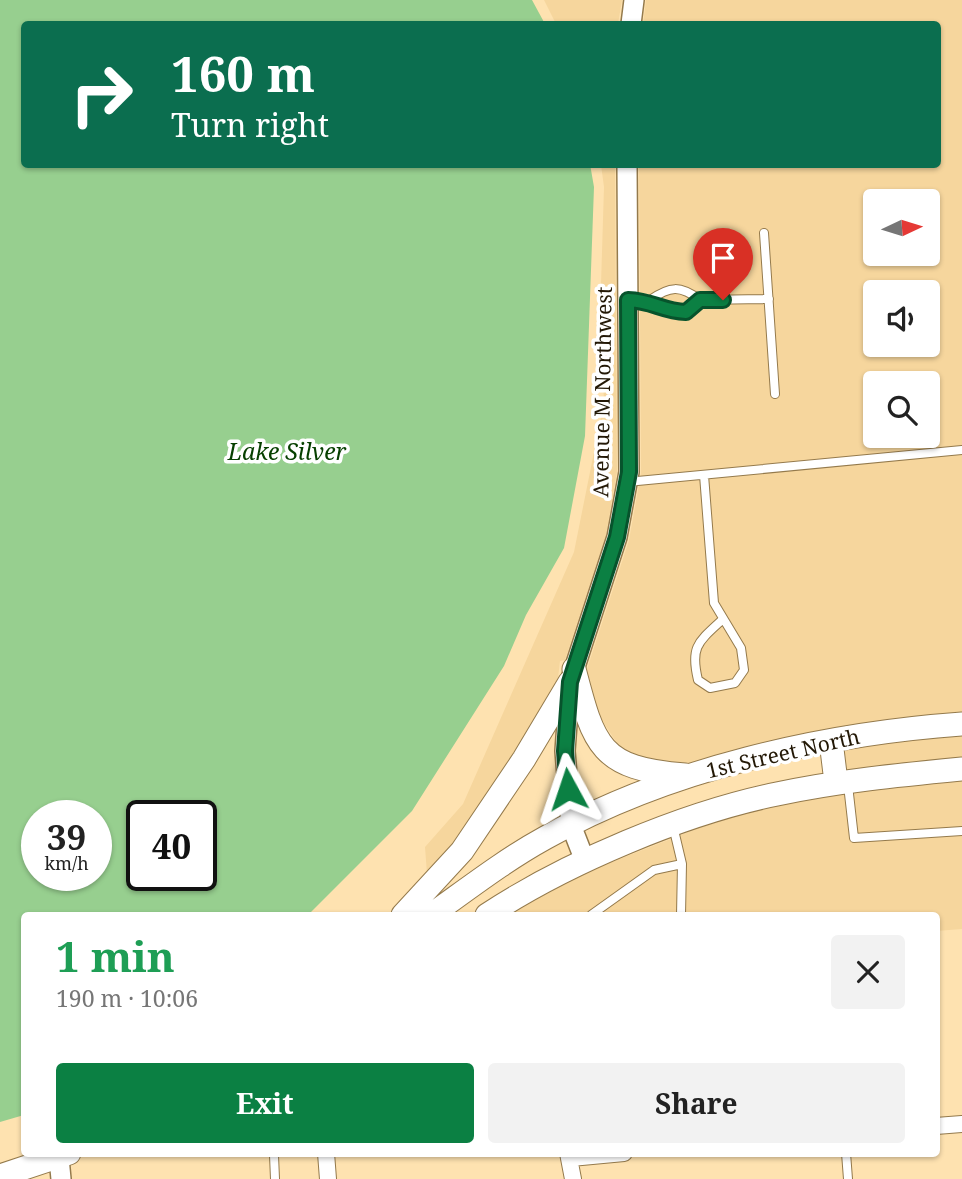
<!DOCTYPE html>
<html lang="en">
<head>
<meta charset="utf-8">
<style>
  :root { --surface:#fff; --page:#f2f2f2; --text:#222; --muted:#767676; --accent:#0b8043 }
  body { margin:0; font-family:"Noto Serif",serif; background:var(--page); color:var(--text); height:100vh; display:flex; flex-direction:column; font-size:26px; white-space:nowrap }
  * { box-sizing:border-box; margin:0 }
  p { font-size:23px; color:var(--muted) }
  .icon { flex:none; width:38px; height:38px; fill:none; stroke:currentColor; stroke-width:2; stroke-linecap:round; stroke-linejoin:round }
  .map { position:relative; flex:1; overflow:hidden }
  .sheet { position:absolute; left:21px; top:912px; width:919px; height:245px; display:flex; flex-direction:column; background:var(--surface); border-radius:7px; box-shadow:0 2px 5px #0004 }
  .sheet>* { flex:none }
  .banner { position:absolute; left:21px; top:21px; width:920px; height:147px; border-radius:7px; box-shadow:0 2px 5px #0004; background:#0b6e4f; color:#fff; overflow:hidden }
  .needle { width:46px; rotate:86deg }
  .tools { position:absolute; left:863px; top:189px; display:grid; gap:14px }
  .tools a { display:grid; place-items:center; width:77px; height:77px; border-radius:7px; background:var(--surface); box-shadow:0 2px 5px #0004; font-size:35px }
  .speed { position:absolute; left:21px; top:800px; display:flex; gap:14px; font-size:35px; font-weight:700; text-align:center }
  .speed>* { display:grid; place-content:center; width:91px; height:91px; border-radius:50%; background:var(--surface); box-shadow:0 2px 5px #0004; line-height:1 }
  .speed small { font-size:18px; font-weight:400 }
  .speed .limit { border:4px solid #111; border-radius:10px; background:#fff; color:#111 }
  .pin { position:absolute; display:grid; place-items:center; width:60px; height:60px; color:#fff; margin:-72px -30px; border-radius:50% 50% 50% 0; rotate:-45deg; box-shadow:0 0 7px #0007 }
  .pin .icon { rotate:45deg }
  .me { position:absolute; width:77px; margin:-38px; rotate:355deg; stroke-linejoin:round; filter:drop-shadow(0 0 5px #0008) }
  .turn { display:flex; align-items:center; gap:24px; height:147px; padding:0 35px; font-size:32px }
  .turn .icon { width:91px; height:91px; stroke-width:2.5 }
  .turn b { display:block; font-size:49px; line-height:60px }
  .round { display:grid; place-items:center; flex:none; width:74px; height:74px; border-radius:7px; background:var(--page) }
  .head { display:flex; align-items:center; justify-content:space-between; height:119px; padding:0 35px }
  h1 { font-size:42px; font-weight:700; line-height:52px; color:#1e9e55 }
  .primary-button { display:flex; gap:14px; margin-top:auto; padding:14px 35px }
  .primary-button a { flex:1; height:80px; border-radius:7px; background:var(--accent); color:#fff; font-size:28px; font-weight:700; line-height:80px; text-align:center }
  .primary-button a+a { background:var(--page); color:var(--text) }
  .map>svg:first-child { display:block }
</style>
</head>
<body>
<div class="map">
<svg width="962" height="1179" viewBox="0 0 962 1179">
  <rect width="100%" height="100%" fill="#fee2b0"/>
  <!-- built -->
  <path fill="#f6d69d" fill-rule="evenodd" d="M544 0H622L618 24H556Z
    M646 0H962V713L894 718 763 743 690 764 659 762 622 751 598 714 587 669 629 540 641 473 639 165 938 164V24H643ZM875 201H928V254H875ZM875 292H928V345H875ZM875 383H928V436H875Z
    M601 165H615L617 472 606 535 565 660 560 661 558 678 513 754 452 844 427 874 425 847 463 804 574 552 604 402 600 317 604 187Z
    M962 734V759L847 770 844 750 897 739Z
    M962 780V929L936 931V915H507L589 871 709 824 777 804 838 793Z"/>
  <!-- water -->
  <path fill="#97cf8f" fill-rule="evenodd" d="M0 0H532L545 24H24V164H590L594 187 585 436 564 548 526 615 504 666 412 811 308 915H24V1115L0 1122ZM37 816H96V875H37ZM142 816H201V875H142Z"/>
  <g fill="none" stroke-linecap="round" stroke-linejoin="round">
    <!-- service casing -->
    <g stroke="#947a4c" stroke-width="10">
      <path id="service" d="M764 233 775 394
        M628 300C653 301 662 311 686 311L700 300C680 285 670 286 650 300
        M700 300 769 299
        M704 475 714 603 741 648 744 670 735 683 710 688 698 680C690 647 698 642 722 620
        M627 482 962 450
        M848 785 854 838 962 831
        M673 826 682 864 681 915
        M591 915 654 870 682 864
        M846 1153 848 1179
        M274 1155 275 1179"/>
    </g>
    <!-- minor casing -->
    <g stroke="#947a4c" stroke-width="18">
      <path id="minor" d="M936 1126 962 1124
        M326 1153 328 1179
        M568 1153 573 1179
        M571 1158 624 1153"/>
    </g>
    <!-- tertiary casing -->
    <g stroke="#947a4c" stroke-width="22">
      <path id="tertiary" d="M631 24 634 0
        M585 861 571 825 565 751 570 682 617 537 629 472 627 164
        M59 1158 61 1179"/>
    </g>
    <!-- secondary casing -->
    <g stroke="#947a4c" stroke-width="25">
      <path id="secondary" d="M574 669C594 746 600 769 685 775
        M831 741 836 782
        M403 915 462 851 524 759 570 682
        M431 915C469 888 505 860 545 838 667 769 823 734 962 724
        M487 915C566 863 684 813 777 794 838 781 900 775 962 769
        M0 1176 69 1153"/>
    </g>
    <!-- service -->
    <use href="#service" stroke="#fff" stroke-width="8"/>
    <!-- minor -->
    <use href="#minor" stroke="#fff" stroke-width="16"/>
    <!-- tertiary -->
    <use href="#tertiary" stroke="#fff" stroke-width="19"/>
    <!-- secondary -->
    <use href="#secondary" stroke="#fff" stroke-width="23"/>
  </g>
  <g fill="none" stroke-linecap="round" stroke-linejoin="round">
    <!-- route casing -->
    <g stroke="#07532c" stroke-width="18">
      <path id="route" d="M568 789 565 751 570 682 617 537 629 472 628 300C653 301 662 311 686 312L700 300H723"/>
    </g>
    <!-- route -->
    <use href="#route" stroke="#0b8043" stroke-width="12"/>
  </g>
  <g text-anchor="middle" stroke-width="7" stroke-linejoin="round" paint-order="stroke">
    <!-- street labels -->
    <g font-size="21" fill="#231806" stroke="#fff">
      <text transform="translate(603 392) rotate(-89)" y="7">Avenue M Northwest</text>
      <text transform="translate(783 754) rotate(-13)" y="7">1st Street North</text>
    </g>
    <!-- water labels -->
    <g font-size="23" font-style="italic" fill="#074000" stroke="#fff">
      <text x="287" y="460">Lake Silver</text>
    </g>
  </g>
</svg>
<div class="tools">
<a><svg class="needle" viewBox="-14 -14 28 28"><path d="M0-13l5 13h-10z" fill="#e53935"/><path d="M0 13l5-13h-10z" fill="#767676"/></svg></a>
<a><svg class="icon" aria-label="sound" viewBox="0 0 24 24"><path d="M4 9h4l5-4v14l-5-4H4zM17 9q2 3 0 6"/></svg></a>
<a><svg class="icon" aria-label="search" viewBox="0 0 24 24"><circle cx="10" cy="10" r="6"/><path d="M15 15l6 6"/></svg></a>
</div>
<div class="speed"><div>39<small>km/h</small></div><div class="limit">40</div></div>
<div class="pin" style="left:723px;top:300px;background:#d93025"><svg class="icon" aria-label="arrive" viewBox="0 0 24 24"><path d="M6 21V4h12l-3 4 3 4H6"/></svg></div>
<svg class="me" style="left:568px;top:789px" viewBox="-20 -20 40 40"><path d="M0-17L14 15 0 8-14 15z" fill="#0b8043" stroke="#fff" stroke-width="4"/></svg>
<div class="banner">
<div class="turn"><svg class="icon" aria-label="right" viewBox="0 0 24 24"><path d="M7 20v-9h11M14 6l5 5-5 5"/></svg><div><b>160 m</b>Turn right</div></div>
</div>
<section class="sheet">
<div class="head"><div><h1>1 min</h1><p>190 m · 10:06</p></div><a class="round"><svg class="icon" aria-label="close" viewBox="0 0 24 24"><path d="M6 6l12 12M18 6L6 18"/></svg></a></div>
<div class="primary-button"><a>Exit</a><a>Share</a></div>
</section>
</div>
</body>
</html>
